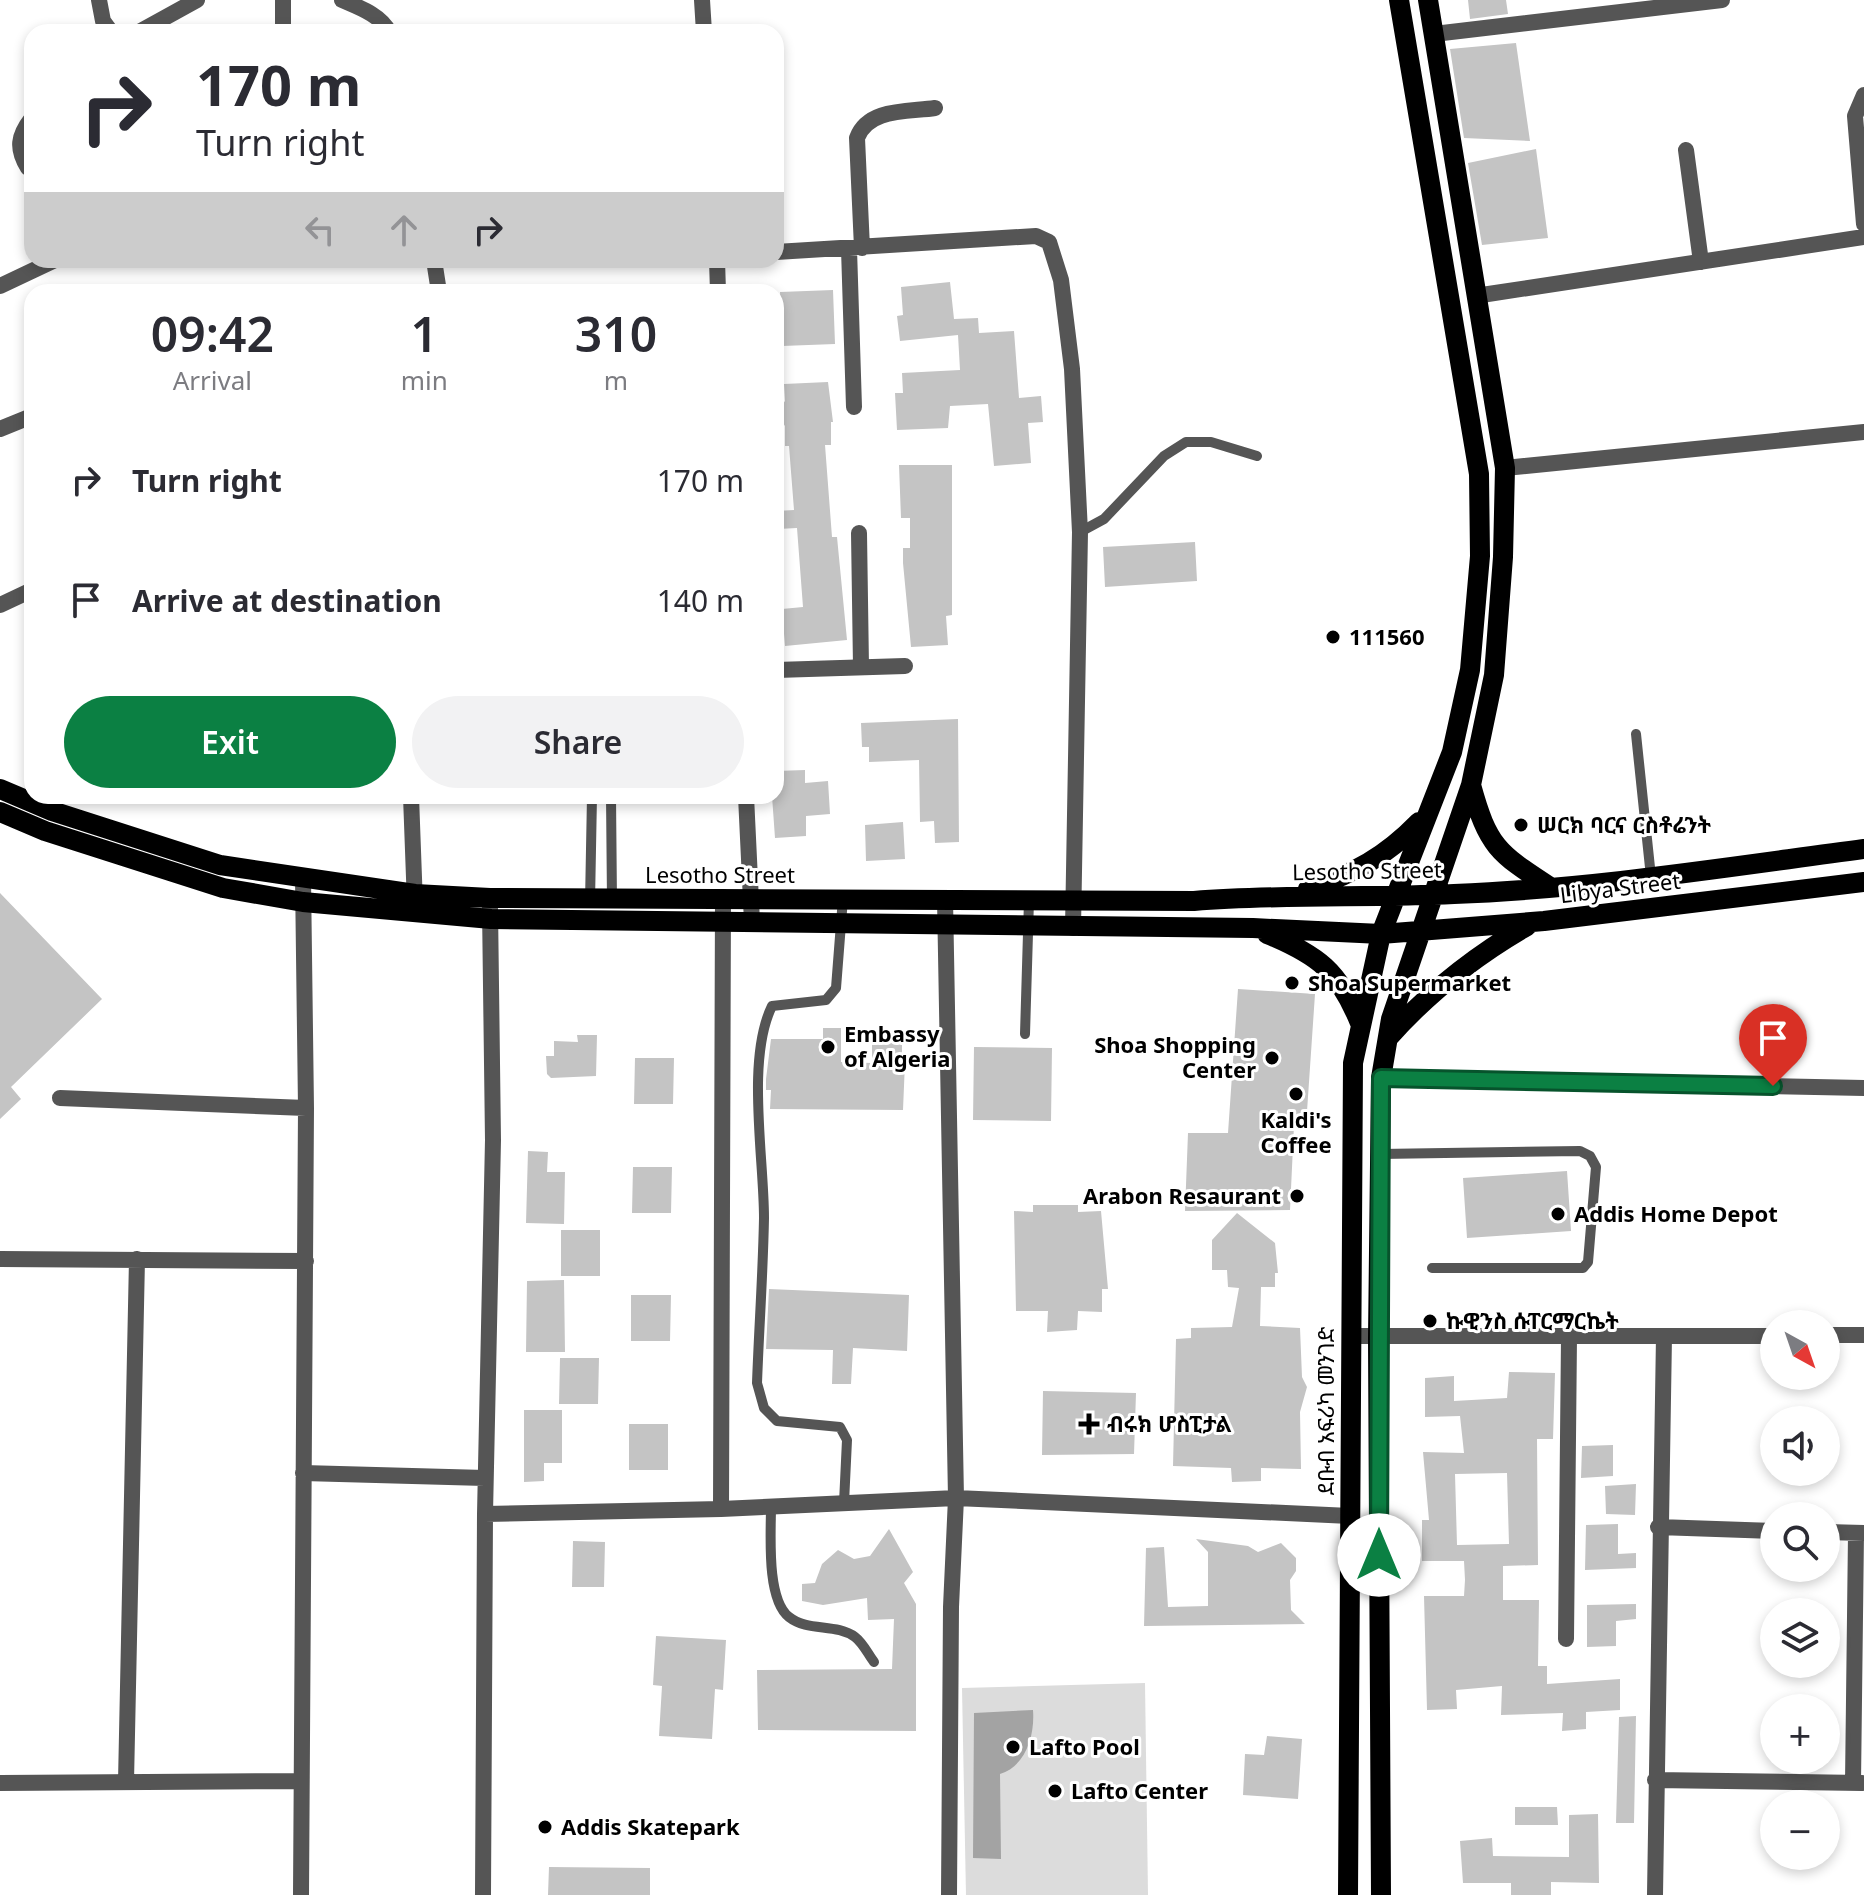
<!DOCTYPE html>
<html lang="en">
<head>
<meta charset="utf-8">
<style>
  :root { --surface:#fff; --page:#f2f2f3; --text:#2b2b33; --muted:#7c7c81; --accent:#0b8043 }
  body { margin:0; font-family:"Noto Sans","Noto Sans Ethiopic",sans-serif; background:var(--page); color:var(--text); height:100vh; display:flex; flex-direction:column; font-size:30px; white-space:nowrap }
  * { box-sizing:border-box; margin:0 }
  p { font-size:26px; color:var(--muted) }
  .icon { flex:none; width:44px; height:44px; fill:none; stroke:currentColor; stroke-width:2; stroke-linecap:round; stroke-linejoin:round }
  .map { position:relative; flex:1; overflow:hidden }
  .sheet { position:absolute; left:24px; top:284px; width:760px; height:520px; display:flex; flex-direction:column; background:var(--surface); border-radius:24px; box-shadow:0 4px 12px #0003 }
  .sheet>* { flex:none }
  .banner { position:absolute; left:24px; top:24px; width:760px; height:244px; border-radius:24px; box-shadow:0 4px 12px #0003; background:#fff; color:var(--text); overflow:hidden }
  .needle { width:52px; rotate:140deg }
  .tools { position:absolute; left:1760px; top:1310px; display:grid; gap:16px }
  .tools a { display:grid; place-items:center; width:80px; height:80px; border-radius:50%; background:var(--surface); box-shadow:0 4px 12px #0003; font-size:40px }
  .pin { position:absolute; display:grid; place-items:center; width:68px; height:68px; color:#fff; margin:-82px -34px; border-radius:50% 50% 50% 0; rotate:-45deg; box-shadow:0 0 8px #0007 }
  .pin .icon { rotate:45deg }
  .me { position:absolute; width:88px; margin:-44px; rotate:0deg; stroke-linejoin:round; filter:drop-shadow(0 0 6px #0008) }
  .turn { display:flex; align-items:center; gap:28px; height:168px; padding:0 40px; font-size:36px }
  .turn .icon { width:104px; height:104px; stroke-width:2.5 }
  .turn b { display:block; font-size:56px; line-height:68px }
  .lanes { display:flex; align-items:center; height:76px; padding:0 40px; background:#0003; justify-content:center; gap:40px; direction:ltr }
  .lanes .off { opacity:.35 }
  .eta { display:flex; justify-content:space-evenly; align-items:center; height:136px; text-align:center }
  .eta b { font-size:48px; font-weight:600; line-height:56px }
  .primary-button { display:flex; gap:16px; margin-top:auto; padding:16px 40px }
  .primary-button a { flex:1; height:92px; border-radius:48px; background:var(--accent); color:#fff; font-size:32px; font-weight:600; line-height:92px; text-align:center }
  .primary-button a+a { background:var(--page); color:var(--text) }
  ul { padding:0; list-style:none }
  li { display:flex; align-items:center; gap:24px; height:120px; padding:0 40px }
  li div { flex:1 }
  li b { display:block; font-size:30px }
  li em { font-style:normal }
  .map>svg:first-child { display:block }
</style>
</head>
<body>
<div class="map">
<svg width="1864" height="1895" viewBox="0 0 1864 1895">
  <rect width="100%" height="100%" fill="#fff"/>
  <!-- green -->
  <path fill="#dcdcdc" d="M1145 1683 1148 1895H966L962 1688Z"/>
  <!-- water -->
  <path fill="#a3a3a3" d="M1033 1710C1035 1735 1026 1766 1000 1774L1001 1859 973 1858 974 1713Z"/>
  <!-- building -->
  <path fill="#c4c4c4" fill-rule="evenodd" d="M1468 0H1506L1508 14 1470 19Z
    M1516 43 1530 141 1464 138 1450 49Z
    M1536 149 1548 238 1482 245 1468 163Z
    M950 282 954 319 978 318 979 333 1014 331 1019 398 1041 396 1043 422 1028 423 1031 463 994 466 988 404 950 406 948 428 897 430 895 393H903L902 373 960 370 958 335 900 341 897 316 903 315 901 287Z
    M833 290 835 344 782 346 780 292Z
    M828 382 833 422H831V445H825L832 537H837L847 640 785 646 782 609 803 607 797 528 778 529 776 511 794 510 789 446H785V426L776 413 785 401 784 384Z
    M899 465H952V615L946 616 948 645 911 647 903 563V548H910V518H901Z
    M1195 542 1197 581 1105 587 1103 547Z
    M958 719 959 842 935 843 934 821 920 822 919 760 869 762V747H862L861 723Z
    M805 770V783L828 781 830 814 806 816V836L775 838 772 796H776V771Z
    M903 822 905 859 866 861 865 825Z
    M0 893 102 999 11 1087 21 1099 0 1119Z
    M1238 989 1315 994 1306 1126 1294 1125 1290 1210 1185 1211 1188 1133H1228Z
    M823 1028H841V1062L872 1063V1041H902V1062H905L903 1110 770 1109 771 1090H766V1079L771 1039H823Z
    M577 1035H597L596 1076 551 1078 547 1074 546 1056H554V1041L578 1042Z
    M974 1047 1052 1048 1051 1121 973 1120Z
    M635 1058H674L673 1104H634Z
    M528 1151 548 1152 547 1172H565L564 1224 526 1223Z
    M633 1167H672L671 1213H632Z
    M1567 1171 1571 1231 1467 1238 1463 1178Z
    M1033 1205H1078V1212L1101 1211 1108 1289H1102V1312L1078 1311 1077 1330 1047 1332 1048 1311H1016L1014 1211 1033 1212Z
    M1237 1213 1275 1243 1278 1273H1275V1287H1261L1260 1326 1300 1328 1302 1377 1307 1387 1300 1412 1301 1469 1261 1468V1481L1232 1482 1231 1468 1173 1466 1176 1339 1191 1338V1328L1232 1327 1239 1288 1228 1287 1227 1270H1212V1240Z
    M561 1230H600V1276H561Z
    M564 1280 565 1352H526L527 1281Z
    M769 1289 909 1295 907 1351 853 1348 851 1384H832L833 1350 766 1349Z
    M631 1295H671L670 1341H631Z
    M560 1358H599L598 1404H559Z
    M1509 1372 1555 1373 1553 1439H1537L1538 1565 1503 1566V1600H1539L1538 1666H1547V1684L1620 1679V1710L1586 1712V1729L1562 1731 1563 1713 1501 1715 1502 1686 1456 1690 1457 1709 1427 1710 1424 1596H1464L1465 1580 1464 1561H1422V1520H1429L1423 1452 1464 1453 1460 1416 1425 1417V1378L1454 1376V1401L1507 1398ZM1507 1473 1509 1544 1457 1545 1455 1474Z
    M1043 1391 1136 1393 1134 1454 1042 1455Z
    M524 1410H562V1463H544V1481L524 1482Z
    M629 1424H668V1470H629Z
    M1613 1445V1476L1581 1478 1582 1446Z
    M1636 1484 1635 1515 1606 1514 1605 1486Z
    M1618 1524V1554L1636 1553V1568L1585 1570 1586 1525Z
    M889 1529 913 1572 904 1583 916 1604V1731L758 1730 757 1670 892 1669 894 1619 868 1620 867 1598 823 1605 802 1601V1584L815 1583 822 1564 838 1550 854 1559 870 1556Z
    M1196 1539 1248 1546 1258 1552 1281 1543 1296 1558V1571L1290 1580 1291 1610 1305 1624 1144 1626 1146 1548 1164 1547 1168 1607 1208 1606V1552Z
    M573 1541 605 1542 604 1587H572Z
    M1636 1604V1619L1616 1621V1646L1587 1647V1605Z
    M656 1636 726 1640 723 1690 715 1689 712 1739 659 1736 662 1686 653 1685Z
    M1636 1716 1634 1823H1616L1619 1717Z
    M1267 1736 1302 1739 1298 1799 1243 1795 1245 1754 1264 1755Z
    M1515 1807H1557L1558 1825H1515Z
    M1598 1814 1599 1883 1551 1882V1895H1511V1883H1463L1460 1841 1492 1838 1493 1856 1569 1857V1815Z
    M549 1867 650 1868V1895H548Z"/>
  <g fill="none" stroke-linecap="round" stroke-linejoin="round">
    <!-- lane -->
    <path stroke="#555" stroke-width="10" d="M1080 532 1104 519 1164 456 1186 442H1211L1257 456
      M1636 734 1651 877
      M611 796 612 902
      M843 898 836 988 826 1000 772 1006C746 1059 764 1158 764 1218 763 1273 759 1328 757 1383L764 1408 777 1421 840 1427 847 1440 844 1503
      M590 902 592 796
      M1025 1034 1029 900
      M1380 1154 1580 1151 1590 1156 1596 1167 1588 1262 1583 1268H1432
      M771 1506C771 1533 766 1599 789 1617 808 1632 836 1623 855 1637 863 1643 868 1654 874 1662"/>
    <!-- street -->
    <path stroke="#555" stroke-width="16" d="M99 0 103 21 111 32
      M283 0V32
      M342 0C358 7 381 15 389 32
      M702 0 704 32
      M139 32 197 0
      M1434 34 1722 0
      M1864 95 1855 116 1864 224
      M1686 150 1701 262
      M28 168C16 148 18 136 32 118
      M862 248 857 138C868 108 908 112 935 108
      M849 249 854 407
      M776 252 1036 236 1049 242 1061 280 1072 369 1080 532 1073 928
      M434 260 439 292
      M717 260 718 292
      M0 286 55 260
      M1475 296 1864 237
      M0 429 32 416
      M1505 468 1864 432
      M859 533 861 667
      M0 605 32 590
      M776 670 905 666
      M411 796 415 905
      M746 796 752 922
      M945 899 956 1498 951 1607 949 1895
      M1381 1078 1864 1088
      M60 1098 306 1108
      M0 1259 306 1261
      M1826 1335H1864
      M1351 1336H1774
      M303 1473 485 1478
      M721 1509 723 897
      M485 1514 721 1509 956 1498 1350 1516
      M1658 1527 1774 1531
      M1826 1532 1864 1533
      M1566 1639 1569 1337
      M1655 1780 1862 1783
      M126 1782 137 1259
      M0 1783 301 1781
      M1853 1783 1856 1533
      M301 1895 306 1108 303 878
      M483 1895 485 1514 493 1140 490 908
      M1655 1895 1664 1336"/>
    <!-- primary -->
    <path stroke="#000" stroke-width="20" d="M1471 785C1488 847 1498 853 1550 887
      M0 789 52 811 220 865 415 894 490 898 1194 901C1281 894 1367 898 1454 894 1591 889 1728 867 1864 849
      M0 812 45 831 223 888 303 902 491 919 1253 928 1381 934 1544 921 1864 882
      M1308 889C1355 873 1385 857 1419 822
      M1267 934C1318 955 1339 971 1360 1023
      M1388 1038C1429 992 1473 957 1527 926
      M1348 1895 1353 1063 1381 934 1452 752 1470 670 1480 556 1479 474 1399 0
      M1381 1895 1378 1338 1381 1078 1391 1019 1471 785 1494 675 1503 557 1505 468 1428 0"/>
  </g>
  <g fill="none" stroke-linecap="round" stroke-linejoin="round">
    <!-- route casing -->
    <g stroke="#07532c" stroke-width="20">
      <path id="route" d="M1379 1555 1381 1078 1773 1086"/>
    </g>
    <!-- route -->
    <use href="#route" stroke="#0b8043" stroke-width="14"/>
  </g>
  <!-- markers -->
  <g fill="#000" stroke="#fff" stroke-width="3">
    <circle cx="1333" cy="637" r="8"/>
    <circle cx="1521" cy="825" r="8"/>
    <circle cx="1292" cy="983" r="8"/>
    <circle cx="828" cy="1047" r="8"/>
    <circle cx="1272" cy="1058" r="8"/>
    <circle cx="1296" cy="1094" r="8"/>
    <circle cx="1297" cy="1196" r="8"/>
    <circle cx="1558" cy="1214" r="8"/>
    <circle cx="1430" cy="1321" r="8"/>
    <path d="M1085 1412h8v8h8v8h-8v8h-8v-8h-8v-8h8z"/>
    <circle cx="1013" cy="1747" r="8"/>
    <circle cx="1055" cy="1791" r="8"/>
    <circle cx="545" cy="1827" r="8"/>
  </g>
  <g text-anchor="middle" stroke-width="6" stroke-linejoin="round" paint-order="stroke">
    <!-- poi labels -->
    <g font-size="22" font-weight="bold" fill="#000" stroke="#fff" text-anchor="start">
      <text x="1349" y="645">111560</text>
      <text x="1537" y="833">ሠርክ ባርና ርስቶሬንት</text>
      <text x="1308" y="991">Shoa Supermarket</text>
      <text x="844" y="1042">Embassy<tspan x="844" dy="25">of Algeria</tspan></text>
      <text x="1256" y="1053" text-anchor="end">Shoa Shopping<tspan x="1256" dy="25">Center</tspan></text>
      <text x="1296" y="1128" text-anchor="middle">Kaldi's<tspan x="1296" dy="25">Coffee</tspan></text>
      <text x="1281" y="1204" text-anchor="end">Arabon Resaurant</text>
      <text x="1574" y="1222">Addis Home Depot</text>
      <text x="1446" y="1329">ኩዊንስ ሱፐርማርኬት</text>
      <text x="1107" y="1432">ብሩክ ሆስፒታል</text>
      <text x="1029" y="1755">Lafto Pool</text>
      <text x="1071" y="1799">Lafto Center</text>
      <text x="561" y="1835">Addis Skatepark</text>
    </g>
    <!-- street labels -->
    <g font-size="22" fill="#000" stroke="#fff">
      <text transform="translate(1367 871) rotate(-1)" y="8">Lesotho Street</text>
      <text x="720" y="883">Lesotho Street</text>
      <text transform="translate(1620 888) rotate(-7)" y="8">Libya Street</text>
      <text transform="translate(1326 1411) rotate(-90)" y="8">ደቡብ አፍሪካ መንገድ</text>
    </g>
  </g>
</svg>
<div class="tools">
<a><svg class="needle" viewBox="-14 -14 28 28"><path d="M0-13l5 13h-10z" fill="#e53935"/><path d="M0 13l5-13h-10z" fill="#7c7c81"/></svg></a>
<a><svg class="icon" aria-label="sound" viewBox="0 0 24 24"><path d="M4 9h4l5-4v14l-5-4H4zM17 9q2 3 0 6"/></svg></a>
<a><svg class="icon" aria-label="search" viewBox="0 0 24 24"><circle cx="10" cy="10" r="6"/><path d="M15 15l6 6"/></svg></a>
<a><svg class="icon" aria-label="layers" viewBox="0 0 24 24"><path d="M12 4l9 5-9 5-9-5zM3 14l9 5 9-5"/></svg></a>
<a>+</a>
<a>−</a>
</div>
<div class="pin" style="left:1773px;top:1086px;background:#d93025"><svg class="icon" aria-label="arrive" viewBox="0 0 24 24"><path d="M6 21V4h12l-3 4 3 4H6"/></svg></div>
<svg class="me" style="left:1379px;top:1555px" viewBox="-20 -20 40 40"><circle r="19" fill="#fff"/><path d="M0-13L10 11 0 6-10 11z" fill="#0b8043"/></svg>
<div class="banner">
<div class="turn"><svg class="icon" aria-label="right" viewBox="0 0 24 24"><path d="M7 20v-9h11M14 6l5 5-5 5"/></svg><div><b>170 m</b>Turn right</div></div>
<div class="lanes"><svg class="icon off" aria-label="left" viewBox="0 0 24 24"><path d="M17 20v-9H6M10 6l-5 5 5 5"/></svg><svg class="icon off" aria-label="ahead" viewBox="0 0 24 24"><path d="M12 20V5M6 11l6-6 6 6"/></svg><svg class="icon" aria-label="right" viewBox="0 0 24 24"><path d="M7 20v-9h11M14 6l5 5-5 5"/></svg></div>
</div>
<section class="sheet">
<div class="eta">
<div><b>09:42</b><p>Arrival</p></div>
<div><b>1</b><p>min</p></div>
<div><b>310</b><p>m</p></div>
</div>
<ul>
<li><svg class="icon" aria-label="right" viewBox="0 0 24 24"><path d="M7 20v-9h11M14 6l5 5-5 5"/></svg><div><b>Turn right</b></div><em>170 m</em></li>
<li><svg class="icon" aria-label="arrive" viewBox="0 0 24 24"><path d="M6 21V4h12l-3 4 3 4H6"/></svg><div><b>Arrive at destination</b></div><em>140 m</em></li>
</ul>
<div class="primary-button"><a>Exit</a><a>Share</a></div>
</section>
</div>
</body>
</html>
